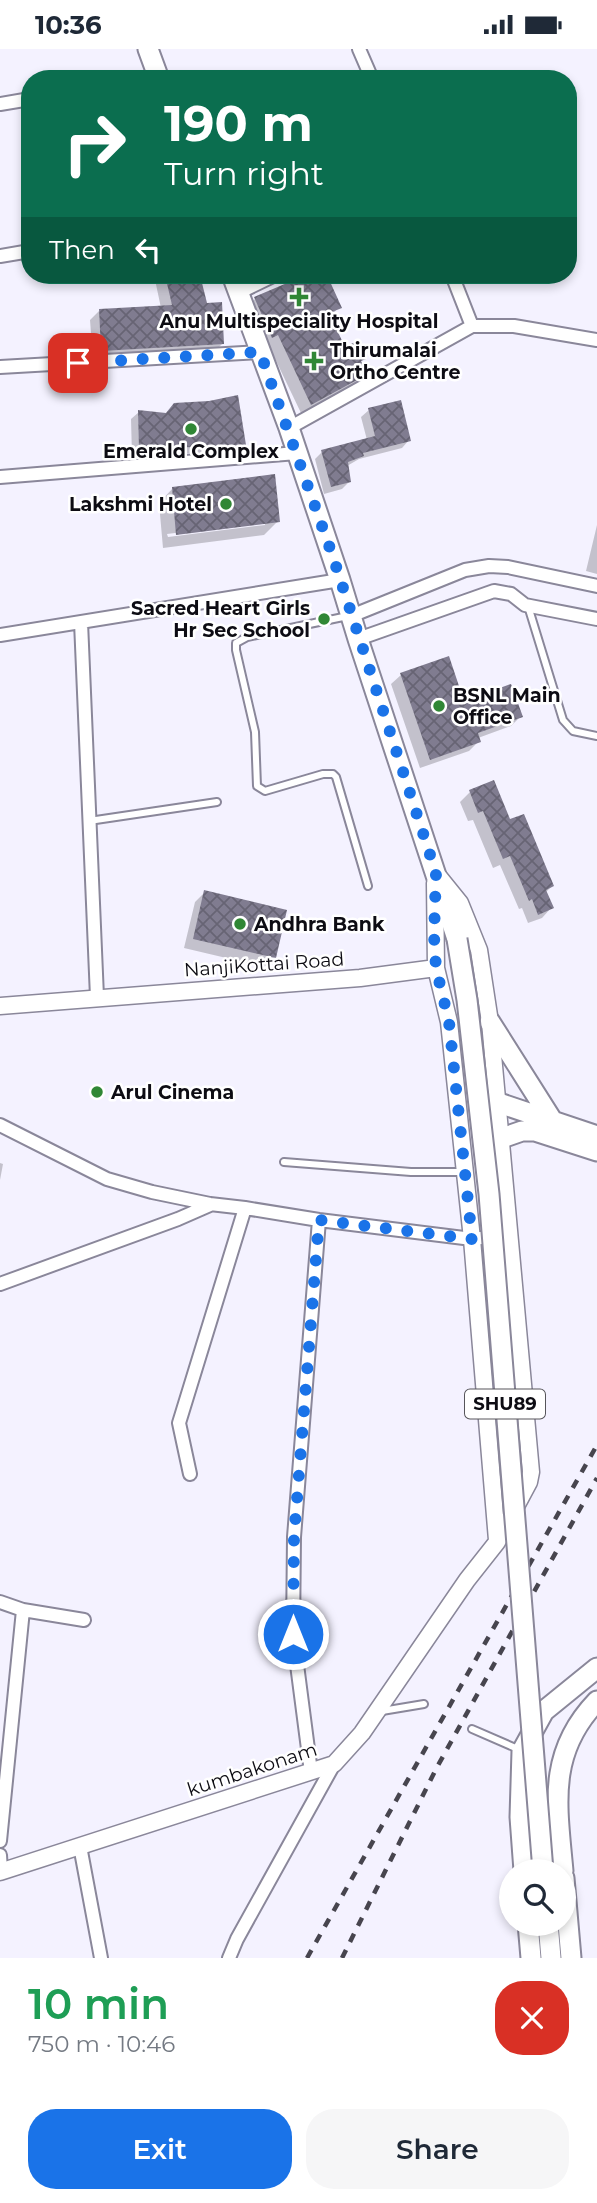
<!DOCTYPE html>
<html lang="en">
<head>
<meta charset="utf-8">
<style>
  :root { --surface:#fff; --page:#f6f6f7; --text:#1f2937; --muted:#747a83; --accent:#1a73e8 }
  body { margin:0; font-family:Montserrat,sans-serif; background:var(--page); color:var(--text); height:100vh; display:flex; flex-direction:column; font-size:26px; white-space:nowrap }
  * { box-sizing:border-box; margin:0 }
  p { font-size:23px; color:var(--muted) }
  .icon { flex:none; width:38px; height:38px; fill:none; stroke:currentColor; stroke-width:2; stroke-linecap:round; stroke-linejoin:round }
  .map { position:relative; height:1909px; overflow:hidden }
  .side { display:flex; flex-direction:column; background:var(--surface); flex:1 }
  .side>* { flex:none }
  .hud { position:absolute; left:21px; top:21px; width:556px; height:214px; border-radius:28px; box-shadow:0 4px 10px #0003; background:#0b6e4f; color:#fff; overflow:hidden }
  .controls { position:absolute; left:499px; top:1810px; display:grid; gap:14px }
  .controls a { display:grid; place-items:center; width:77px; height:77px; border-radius:50%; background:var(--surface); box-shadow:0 4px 10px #0003; font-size:35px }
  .pin { position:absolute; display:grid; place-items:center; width:60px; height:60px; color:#fff; margin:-30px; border-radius:14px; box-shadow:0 4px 10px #0006 }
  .me { position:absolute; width:77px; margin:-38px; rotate:0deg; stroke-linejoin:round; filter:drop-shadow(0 0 5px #0008) }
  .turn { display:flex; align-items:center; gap:24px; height:147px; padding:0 28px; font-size:32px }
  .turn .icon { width:91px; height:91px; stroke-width:2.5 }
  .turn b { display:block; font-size:49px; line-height:60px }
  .then { display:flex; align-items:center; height:66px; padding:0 28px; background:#0003; gap:14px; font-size:26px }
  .round { display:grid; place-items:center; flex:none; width:74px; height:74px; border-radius:28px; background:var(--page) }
  .headline { display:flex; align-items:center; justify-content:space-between; height:119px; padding:0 28px }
  h1 { font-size:42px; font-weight:600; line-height:52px; color:#1e9e55 }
  .button { display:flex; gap:14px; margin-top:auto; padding:14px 28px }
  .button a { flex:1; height:80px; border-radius:28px; background:var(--accent); color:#fff; font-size:28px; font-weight:600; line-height:80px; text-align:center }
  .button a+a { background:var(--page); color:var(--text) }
  .status { display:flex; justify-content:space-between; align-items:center; height:49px; padding:0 35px; background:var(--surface); direction:ltr }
  .status svg { height:19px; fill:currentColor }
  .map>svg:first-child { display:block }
</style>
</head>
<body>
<div class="status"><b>10:36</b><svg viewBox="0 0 49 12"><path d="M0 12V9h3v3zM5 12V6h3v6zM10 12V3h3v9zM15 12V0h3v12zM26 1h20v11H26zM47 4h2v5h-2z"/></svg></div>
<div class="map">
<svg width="597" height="1909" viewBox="0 0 597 1909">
  <defs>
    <pattern id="building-cross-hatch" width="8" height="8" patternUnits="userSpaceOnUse" patternTransform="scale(1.75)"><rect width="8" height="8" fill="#807c90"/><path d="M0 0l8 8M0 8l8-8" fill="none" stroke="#676474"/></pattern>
  </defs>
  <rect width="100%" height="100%" fill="#f4f2ff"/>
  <!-- shadow -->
  <path fill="#0003" fill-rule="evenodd" d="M154 226H198L205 256 222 295 213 304 93 311 90 271 99 262 161 259Z
    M310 226H325L339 258 329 269 344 300 364 310 360 313 366 325 356 335 301 364 268 295 262 297 246 259 255 250Z
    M369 361 409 391 402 399 359 410 347 417 350 432 342 440 324 445 315 410 322 403 367 391 361 368Z
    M139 363 165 365 244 395 237 402 132 407 131 370Z
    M173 439 278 472 264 486 163 499 159 454ZM265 473V476L168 488 167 485Z
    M597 476V525L586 522Z
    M448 609 463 654 521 667 511 677 478 689 479 692 469 702 420 719 391 635 401 626Z
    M493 733 509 773 552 837 545 844 551 859 542 869 528 874 522 859 519 860 500 816 493 819 473 771 468 772 460 753 470 743Z
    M205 843 274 909 264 918 184 899 195 853Z
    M0 1114 3 1115 0 1131Z"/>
  <!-- building -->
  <path fill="url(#building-cross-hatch)" d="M165 226H200L207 254 222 253 224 295 101 302 99 260 172 256Z
    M306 226H327L342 259 329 264 345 298 357 292 366 310 361 312 368 325 311 356 278 286 272 289 254 248Z
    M238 346 246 396 139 400 138 361 166 364 174 354 209 352Z
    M401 351 411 392 363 404 364 407 348 413 351 433 331 438 321 401 375 387 368 359Z
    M275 425 280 473 176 486 172 438Z
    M449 607 464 652 511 635 523 668 478 684 481 693 430 711 400 624Z
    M494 731 510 770 524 765 554 837 546 841 554 859 538 866 532 850 529 852 510 807 503 810 483 762 478 764 469 741Z
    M204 841 287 861 276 909 193 890Z"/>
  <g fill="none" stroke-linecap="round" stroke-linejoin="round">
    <!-- lane casing -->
    <g stroke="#8a879a" stroke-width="10">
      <path id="lane" d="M528 557 563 671 573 682 597 687
        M348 567 247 588 236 594V601L255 683 257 737 265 742 323 725H333L336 728 368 837
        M89 772 217 753
        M284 1113 411 1123H463
        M382 1662 424 1655
        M472 1680 518 1700"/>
    </g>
    <!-- street casing -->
    <g stroke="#8a879a" stroke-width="16">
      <path id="street" d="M359 0 372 30
        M0 55 30 50
        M0 207 30 202
        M452 226 472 277
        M238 244 275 226
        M0 318 260 303
        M289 379 472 277H514L597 291
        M0 428 297 404
        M351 567 465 521 489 517 508 518 597 537
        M81 573 97 948
        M0 586 340 531
        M358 590 494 542 511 545 525 556 597 570
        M0 1076 107 1130 152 1143 210 1155 245 1159 319 1171 472 1190 499 1187
        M0 1235 178 1170 210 1156
        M190 1425 179 1374 245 1159
        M0 1553 23 1561 84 1571
        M311 1723 293 1585 294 1488 319 1171
        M0 1792 23 1561
        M80 1797 101 1909
        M0 1806 1 1822
        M229 1909 237 1890 334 1715"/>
    </g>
    <!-- secondary casing -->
    <g stroke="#8a879a" stroke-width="19">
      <path id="secondary" d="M435 834 436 919 449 973 472 1190 497 1491
        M0 957 360 929 436 919
        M0 1823 334 1715 362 1684 467 1531 497 1493 529 1433 531 1423 490 973 479 901 460 854 439 828"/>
    </g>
    <!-- primary casing -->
    <g stroke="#8a879a" stroke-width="23">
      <path id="primary" d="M148 0 159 30
        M232 226 289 379 340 531 358 590 457 890
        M490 973 552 1071
        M499 1054 597 1087
        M502 1089 522 1082H535L597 1102
        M524 1822 520 1768 522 1702 544 1662 597 1619
        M563 1822C557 1756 547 1704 597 1652
        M564 1829 571 1909
        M528 1874 531 1909
        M548 1874 551 1909"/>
    </g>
    <!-- lane -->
    <use href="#lane" stroke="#fff" stroke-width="6"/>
    <!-- street -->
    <use href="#street" stroke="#fff" stroke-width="12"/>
    <!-- secondary -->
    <use href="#secondary" stroke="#fff" stroke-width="16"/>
    <!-- primary -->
    <use href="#primary" stroke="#fff" stroke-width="19"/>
    <!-- rail -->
    <path stroke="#47454e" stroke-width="4.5" stroke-dasharray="9 9" stroke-linecap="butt" d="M307 1909 597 1396
      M342 1909 436 1720 597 1429"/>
    <!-- primary-bridge casing -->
    <g stroke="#8a879a" stroke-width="23" stroke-linecap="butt">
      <path id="primary-bridge" d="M457 890 467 951 489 1145 543 1822"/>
    </g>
    <!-- primary-bridge -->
    <use href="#primary-bridge" stroke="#fff" stroke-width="19"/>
  </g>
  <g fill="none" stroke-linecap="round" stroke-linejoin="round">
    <!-- route -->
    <path stroke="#1a73e8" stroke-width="12" stroke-dasharray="0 21.6" d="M78 314 260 303 332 505 436 824 434 887 436 919 449 973 472 1190 319 1171 294 1488 293 1585"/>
  </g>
  <!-- markers -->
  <g fill="#308735" stroke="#fff" stroke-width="2.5">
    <path d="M295.5 237.5h7v7h7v7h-7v7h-7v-7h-7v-7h7z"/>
    <path d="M310.5 301.5h7v7h7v7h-7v7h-7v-7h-7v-7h7z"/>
    <circle cx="191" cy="380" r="7"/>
    <circle cx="226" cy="455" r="7"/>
    <circle cx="324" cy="570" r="7"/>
    <circle cx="439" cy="657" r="7"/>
    <circle cx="240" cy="875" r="7"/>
    <circle cx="97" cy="1043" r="7"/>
  </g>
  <g text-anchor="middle" stroke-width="5" stroke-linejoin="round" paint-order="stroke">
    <!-- shield labels -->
    <rect fill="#fff" stroke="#56555a" stroke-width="2" x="465" y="1340.5" width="80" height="29" rx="5"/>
    <g font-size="18" font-weight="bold" fill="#0d0c13">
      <text x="505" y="1361">SHU89</text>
    </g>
    <!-- poi labels -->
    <g font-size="19" font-weight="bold" fill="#0d0c13" stroke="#fff" text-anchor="start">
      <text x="299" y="279" text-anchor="middle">Anu Multispeciality Hospital</text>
      <text x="330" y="308">Thirumalai<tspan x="330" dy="22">Ortho Centre</tspan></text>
      <text x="191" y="409" text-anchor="middle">Emerald Complex</text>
      <text x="212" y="462" text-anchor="end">Lakshmi Hotel</text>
      <text x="310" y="566" text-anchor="end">Sacred Heart Girls<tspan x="310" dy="22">Hr Sec School</tspan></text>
      <text x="453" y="653">BSNL Main<tspan x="453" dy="22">Office</tspan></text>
      <text x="254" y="882">Andhra Bank</text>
      <text x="111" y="1050">Arul Cinema</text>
    </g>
    <!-- street labels -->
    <g font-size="19" fill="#0d0c13" stroke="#fff">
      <text transform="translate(264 915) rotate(-4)" y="7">NanjiKottai Road</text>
      <text transform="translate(252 1720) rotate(-18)" y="7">kumbakonam</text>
    </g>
  </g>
</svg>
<div class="controls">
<a><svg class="icon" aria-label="search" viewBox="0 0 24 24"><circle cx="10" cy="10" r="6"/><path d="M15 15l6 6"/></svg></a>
</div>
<div class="pin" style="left:78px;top:314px;background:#d93025"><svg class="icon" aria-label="arrive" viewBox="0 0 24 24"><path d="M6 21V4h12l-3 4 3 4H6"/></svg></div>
<svg class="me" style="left:293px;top:1585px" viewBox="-20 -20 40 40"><circle r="17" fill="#1a73e8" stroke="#fff" stroke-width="3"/><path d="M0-11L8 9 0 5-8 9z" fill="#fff"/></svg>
<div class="hud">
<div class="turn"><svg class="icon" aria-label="right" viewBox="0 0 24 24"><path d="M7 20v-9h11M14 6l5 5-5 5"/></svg><div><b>190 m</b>Turn right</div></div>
<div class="then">Then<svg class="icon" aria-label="left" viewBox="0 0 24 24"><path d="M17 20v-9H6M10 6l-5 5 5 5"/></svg></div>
</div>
</div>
<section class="side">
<div class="headline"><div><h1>10 min</h1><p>750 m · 10:46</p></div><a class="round" style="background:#d93025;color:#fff"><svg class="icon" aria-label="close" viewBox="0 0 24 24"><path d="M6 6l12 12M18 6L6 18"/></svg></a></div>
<div class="button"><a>Exit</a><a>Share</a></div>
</section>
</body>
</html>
